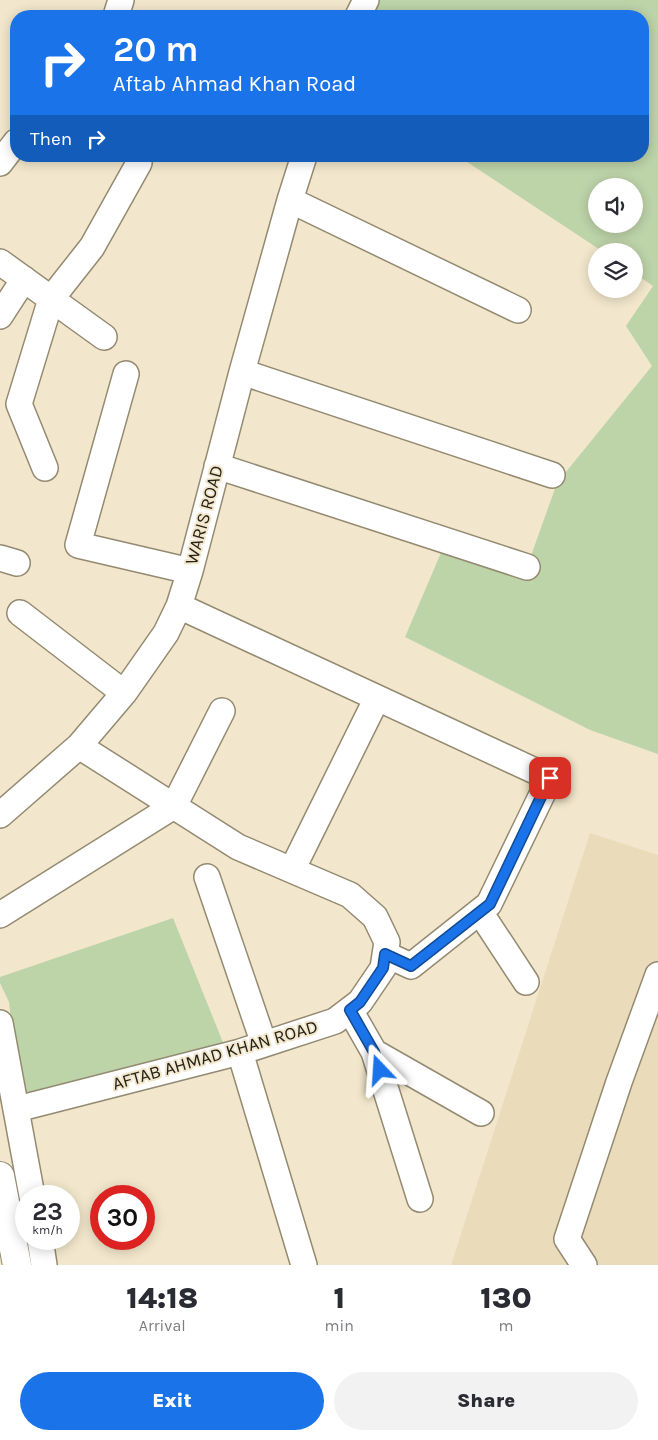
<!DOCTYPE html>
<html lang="en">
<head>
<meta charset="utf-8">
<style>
  :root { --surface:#fff; --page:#f2f2f3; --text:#2b2b33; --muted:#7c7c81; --accent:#1a73e8 }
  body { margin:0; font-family:Karla,sans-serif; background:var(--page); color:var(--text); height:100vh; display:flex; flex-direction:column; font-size:19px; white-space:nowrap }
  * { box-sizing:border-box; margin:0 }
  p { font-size:16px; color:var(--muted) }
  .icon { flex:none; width:28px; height:28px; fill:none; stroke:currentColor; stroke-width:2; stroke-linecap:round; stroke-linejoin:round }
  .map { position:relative; height:1265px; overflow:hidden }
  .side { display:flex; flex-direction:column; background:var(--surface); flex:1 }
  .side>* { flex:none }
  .banner { position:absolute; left:10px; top:10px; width:639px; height:152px; border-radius:20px; box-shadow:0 2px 12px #0003; background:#1a73e8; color:#fff; overflow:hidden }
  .fabs { position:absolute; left:588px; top:178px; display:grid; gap:10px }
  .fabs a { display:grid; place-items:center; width:55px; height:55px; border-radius:50%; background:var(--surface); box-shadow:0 2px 12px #0003; font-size:25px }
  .speed { position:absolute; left:15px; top:1185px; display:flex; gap:10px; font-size:25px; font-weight:700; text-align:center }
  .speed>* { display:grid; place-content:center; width:65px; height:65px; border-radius:50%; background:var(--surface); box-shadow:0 2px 12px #0003; line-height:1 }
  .speed small { font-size:12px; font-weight:400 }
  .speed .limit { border:8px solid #d22; background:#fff; color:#111 }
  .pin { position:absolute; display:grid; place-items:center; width:42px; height:42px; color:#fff; margin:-21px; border-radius:10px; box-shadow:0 2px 8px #0006 }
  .me { position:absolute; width:55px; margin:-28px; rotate:340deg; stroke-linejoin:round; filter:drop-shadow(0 0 4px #0008) }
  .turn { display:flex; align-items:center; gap:18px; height:105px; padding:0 20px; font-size:22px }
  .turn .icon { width:65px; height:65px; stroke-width:2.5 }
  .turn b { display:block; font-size:35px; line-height:42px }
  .then { display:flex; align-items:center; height:48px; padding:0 20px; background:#0003; gap:10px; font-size:19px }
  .eta { display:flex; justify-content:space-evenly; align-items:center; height:85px; text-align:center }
  .eta b { font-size:30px; font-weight:800; line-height:35px }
  .cta { display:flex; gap:10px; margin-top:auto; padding:10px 20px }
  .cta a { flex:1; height:58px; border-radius:30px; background:var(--accent); color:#fff; font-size:20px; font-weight:800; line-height:58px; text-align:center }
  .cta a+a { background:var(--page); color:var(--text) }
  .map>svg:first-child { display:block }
</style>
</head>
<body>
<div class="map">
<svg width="658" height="1265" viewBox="0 0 658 1265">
  <rect width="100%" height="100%" fill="#f2e7cc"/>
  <!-- built -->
  <path fill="#eadcba" d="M590 833 658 855V1265H451Z"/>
  <!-- green -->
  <path fill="#bdd3a8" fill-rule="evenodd" d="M365 0H658V754L590 730 405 637 446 541 527 567 557 483 652 366 626 326 653 286 634 273V251H602L458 156H642V16H358ZM596 186H634V224H596Z
    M173 918 228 1055 21 1105 9 1002 0 983V977Z"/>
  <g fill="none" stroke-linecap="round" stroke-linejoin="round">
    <!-- minor casing -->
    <g stroke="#948a71" stroke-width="28">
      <path id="minor" d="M116 16 121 0
        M358 16 366 0
        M0 163 16 142
        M290 200 518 310
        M0 262 104 337
        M0 316 24 279
        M242 372 552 475
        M126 374 78 545 190 571
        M217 466 527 567
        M45 468 19 404 51 299 92 247 139 163
        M0 558 17 563
        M179 606 550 778 489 904 411 966 385 954
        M20 613 124 693
        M0 815 79 746 124 693 166 633 179 606 190 571 242 372 290 200 304 156
        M292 870 377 698
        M207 877 264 1044
        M480 912 526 982
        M0 915 174 806 222 711
        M350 1010 374 1052 481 1113
        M0 1023 32 1196
        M240 1052 304 1265
        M374 1052 420 1199
        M17 1109 240 1052 335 1021 360 1002 383 968 387 942 375 917 350 895 238 847 79 746
        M40 1239 44 1265
        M584 1265 567 1239 619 1082 658 975"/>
    </g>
    <!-- major casing -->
    <g stroke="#948a71" stroke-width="30">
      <path id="major" d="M0 1176 17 1265"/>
    </g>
    <!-- minor -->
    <use href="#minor" stroke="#fff" stroke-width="25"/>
    <!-- major -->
    <use href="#major" stroke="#fff" stroke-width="28"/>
  </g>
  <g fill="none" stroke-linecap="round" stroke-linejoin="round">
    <!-- route casing -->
    <g stroke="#114b97" stroke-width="12">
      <path id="route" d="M380 1070 374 1052 350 1010 360 1002 383 968 385 954 411 966 490 904 550 778"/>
    </g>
    <!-- route -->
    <use href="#route" stroke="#1a73e8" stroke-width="9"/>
  </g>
  <g text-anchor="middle" stroke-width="4" stroke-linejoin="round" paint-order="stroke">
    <!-- street labels -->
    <g font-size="18" fill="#252117" stroke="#f2e7cc">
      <text transform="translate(204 515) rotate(-75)" y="6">WARIS ROAD</text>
      <text transform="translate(215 1055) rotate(-16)" y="6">AFTAB AHMAD KHAN ROAD</text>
    </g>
  </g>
</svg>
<div class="fabs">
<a><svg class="icon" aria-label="sound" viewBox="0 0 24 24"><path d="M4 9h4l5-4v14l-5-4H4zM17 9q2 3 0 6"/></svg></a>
<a><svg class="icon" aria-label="layers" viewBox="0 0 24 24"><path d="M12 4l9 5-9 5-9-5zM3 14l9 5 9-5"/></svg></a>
</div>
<div class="speed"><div>23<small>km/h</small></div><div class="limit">30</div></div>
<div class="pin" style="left:550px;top:778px;background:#d93025"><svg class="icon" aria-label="arrive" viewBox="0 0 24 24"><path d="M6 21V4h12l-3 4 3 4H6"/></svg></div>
<svg class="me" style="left:380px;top:1070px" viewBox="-20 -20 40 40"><path d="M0-17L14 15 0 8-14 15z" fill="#1a73e8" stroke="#fff" stroke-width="4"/></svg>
<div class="banner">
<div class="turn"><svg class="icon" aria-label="right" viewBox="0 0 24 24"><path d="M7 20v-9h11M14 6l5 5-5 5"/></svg><div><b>20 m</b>Aftab Ahmad Khan Road</div></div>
<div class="then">Then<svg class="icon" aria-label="right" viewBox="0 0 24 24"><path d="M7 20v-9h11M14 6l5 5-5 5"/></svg></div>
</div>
</div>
<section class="side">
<div class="eta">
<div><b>14:18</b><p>Arrival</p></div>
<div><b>1</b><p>min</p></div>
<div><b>130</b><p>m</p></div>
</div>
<div class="cta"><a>Exit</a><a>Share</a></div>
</section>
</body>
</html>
